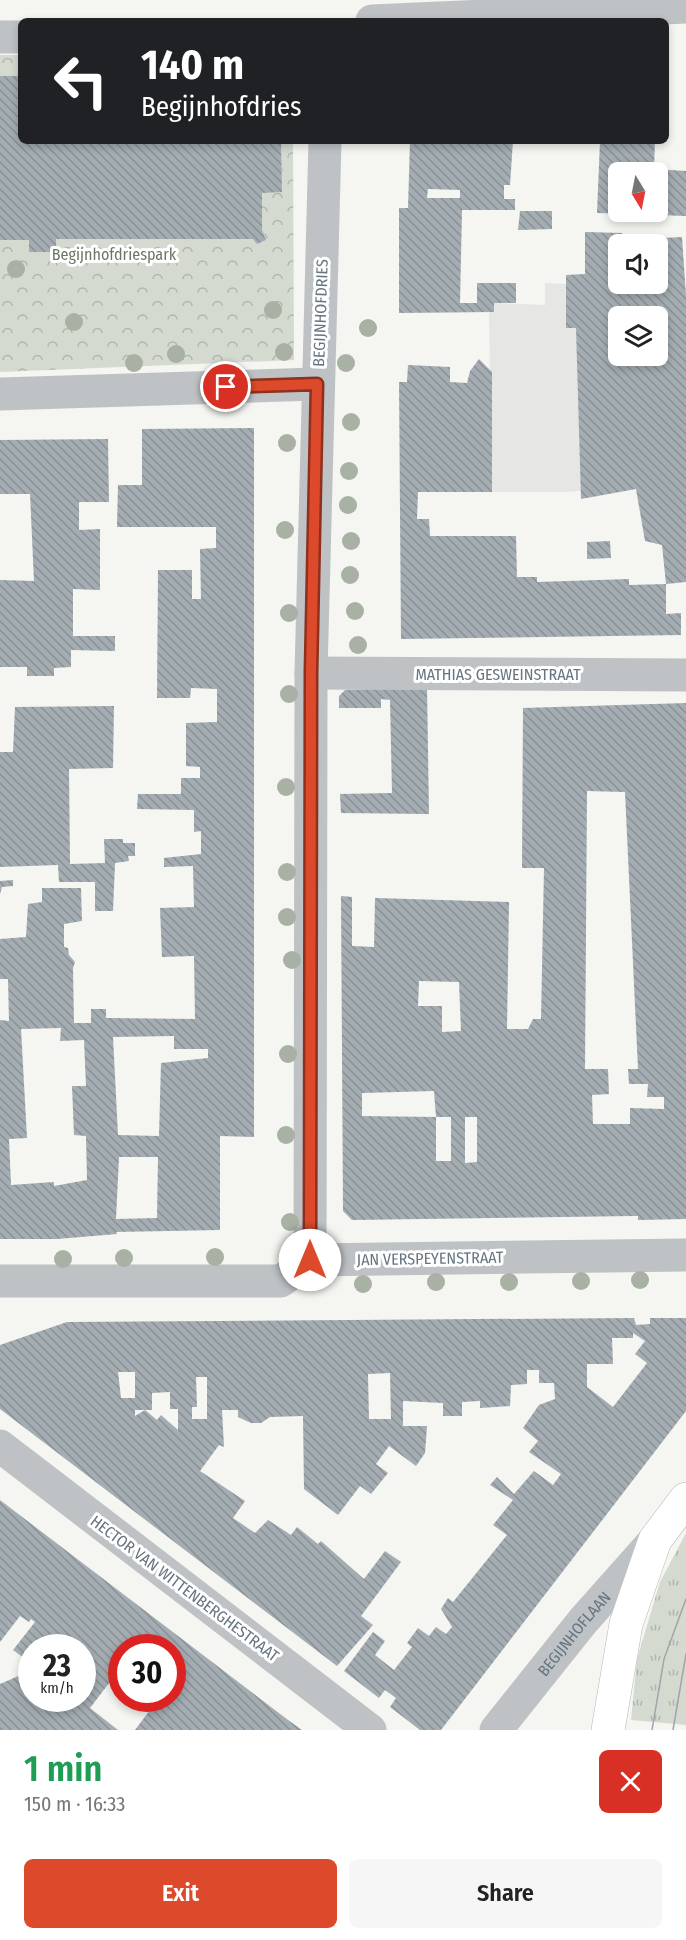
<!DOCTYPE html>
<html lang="en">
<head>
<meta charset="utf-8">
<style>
  :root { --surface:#fff; --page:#f6f6f6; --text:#222; --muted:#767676; --accent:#dc4a2b }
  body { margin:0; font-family:"Fira Sans Condensed",sans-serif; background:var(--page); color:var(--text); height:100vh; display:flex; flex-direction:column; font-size:22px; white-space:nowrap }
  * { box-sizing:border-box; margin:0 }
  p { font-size:20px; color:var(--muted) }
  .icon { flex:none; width:33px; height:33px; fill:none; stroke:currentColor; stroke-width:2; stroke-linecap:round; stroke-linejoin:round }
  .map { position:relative; height:1730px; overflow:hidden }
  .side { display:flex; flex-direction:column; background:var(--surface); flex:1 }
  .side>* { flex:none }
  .guide { position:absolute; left:18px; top:18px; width:651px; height:126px; border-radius:9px; box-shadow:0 3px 9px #0003; background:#202124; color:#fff; overflow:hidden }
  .needle { width:39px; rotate:170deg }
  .tools { position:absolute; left:608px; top:162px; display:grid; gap:12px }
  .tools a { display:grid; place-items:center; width:60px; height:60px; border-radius:9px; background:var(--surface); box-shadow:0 3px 9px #0003; font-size:30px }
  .speed { position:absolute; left:18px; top:1634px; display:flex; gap:12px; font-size:30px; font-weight:700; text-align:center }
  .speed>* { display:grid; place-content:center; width:78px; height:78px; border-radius:50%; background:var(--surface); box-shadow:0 3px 9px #0003; line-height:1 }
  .speed small { font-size:15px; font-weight:400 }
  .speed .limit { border:9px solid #d22; background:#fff; color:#111 }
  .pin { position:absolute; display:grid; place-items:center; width:51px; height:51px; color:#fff; margin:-26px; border:3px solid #fff; border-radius:50%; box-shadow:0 2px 6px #0007 }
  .me { position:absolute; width:66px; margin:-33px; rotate:0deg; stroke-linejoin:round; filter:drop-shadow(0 0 4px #0008) }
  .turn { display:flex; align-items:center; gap:21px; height:126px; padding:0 24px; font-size:27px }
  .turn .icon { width:78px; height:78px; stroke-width:2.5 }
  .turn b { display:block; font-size:42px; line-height:51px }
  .round { display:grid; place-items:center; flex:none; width:63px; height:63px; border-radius:9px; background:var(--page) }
  .headline { display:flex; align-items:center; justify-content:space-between; height:102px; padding:0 24px }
  h1 { font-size:36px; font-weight:600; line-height:45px; color:#1e9e55 }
  .button { display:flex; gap:12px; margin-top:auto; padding:12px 24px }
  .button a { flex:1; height:69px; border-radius:9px; background:var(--accent); color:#fff; font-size:24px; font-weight:600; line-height:69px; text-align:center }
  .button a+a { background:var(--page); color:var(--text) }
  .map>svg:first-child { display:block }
</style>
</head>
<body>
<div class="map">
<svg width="686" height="1730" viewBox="0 0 686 1730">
  <defs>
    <pattern id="grass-tufts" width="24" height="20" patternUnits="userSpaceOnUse" patternTransform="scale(1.5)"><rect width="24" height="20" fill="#d5dad1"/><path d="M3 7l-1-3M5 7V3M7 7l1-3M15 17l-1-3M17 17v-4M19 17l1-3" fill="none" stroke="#b0b5af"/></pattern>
    <pattern id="park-crowns" width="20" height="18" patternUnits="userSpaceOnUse" patternTransform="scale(1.5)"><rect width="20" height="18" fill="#d5dad1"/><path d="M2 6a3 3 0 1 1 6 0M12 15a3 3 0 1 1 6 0" fill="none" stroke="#b0b5af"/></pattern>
    <pattern id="building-back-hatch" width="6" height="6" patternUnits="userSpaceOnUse" patternTransform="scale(1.5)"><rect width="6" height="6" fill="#a4adb2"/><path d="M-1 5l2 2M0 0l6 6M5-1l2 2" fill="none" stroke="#899196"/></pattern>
  </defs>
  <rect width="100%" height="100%" fill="#f5f5f1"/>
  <!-- built -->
  <path fill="#e6e6e5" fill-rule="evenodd" d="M545 283 623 287V298L686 296V483L566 492H492L489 312 494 303 545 305ZM618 316H657V356H618Z"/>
  <!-- grass -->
  <path fill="url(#grass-tufts)" d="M686 1533V1725L631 1720 637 1659 660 1582Z"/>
  <!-- park -->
  <path fill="url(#park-crowns)" d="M0 55H21V141H293L294 360 0 372Z"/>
  <!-- building -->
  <path fill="url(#building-back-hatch)" fill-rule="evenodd" d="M0 76H21V141H281L282 192 262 193V230L266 240 257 244 253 239H56V252H29V240H0Z
    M410 141H513L510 185H504V199H515V210H462L460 303H477V283H516V303H494V312L399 313V208H408ZM428 189 460 190V198H427Z
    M600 141H655L654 169 686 171V216L597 213ZM618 172H657V212H618Z
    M520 211H552V229L518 230Z
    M585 232 622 233V240L682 237 686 296V582L666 584V614L681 613V635L401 639 399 382H407L408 365 450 367V382L467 383 470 371 479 359 492 372V492H418L417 519H429L430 536H516L517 577H537V582L629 579V585L666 584 662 545 645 541 636 489 581 499 576 328H566V275L585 274ZM618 244H657V284H618ZM618 316H657V356H618Z
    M254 428V1137L220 1136V1230L116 1232 117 1234 57 1239H0V1020L9 1021 8 979H0V939L26 937 28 904 42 902V888H81L82 921 64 924V947L68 948 69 955 75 962 73 968 74 1023H91V1009H106V1018L195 1019 194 956 162 957 160 908 194 907 193 866 164 867V858L201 854V831L194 832V810L137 809 138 794H181V778H200V767L186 766V723L217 722V689L191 688 190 698H157L158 570H192V599H201L200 549 216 548V527H117L118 485H142V429ZM61 1028 60 1041 84 1040 86 1086H72L74 1135 86 1136 87 1180 54 1186V1182L11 1185 9 1139 27 1138 21 1029ZM174 1036V1049H208V1058L161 1063 159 1136 118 1135 113 1037ZM119 1157H158L157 1218 116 1219Z
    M108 439 109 502H79V530L100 529V590L73 589V636H115V651L71 650V667L54 668V676H27V667H0V580L34 581 30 494H0V440Z
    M610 541 611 558 587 559V542Z
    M427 687 429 814 341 813 340 794 392 793 390 700 381 699V708H339V696L345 690Z
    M686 703V1219L638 1220V1216H634L352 1220 343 1211 341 896 352 897V946L374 947 375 898 509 902 507 1029H528L533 1019H541L544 868H522L523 708ZM587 791 625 792 638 1069H628L629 1084H648L647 1097H664V1109L630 1108V1124H593L592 1095 609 1094 608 1069H585ZM419 981 459 982 461 1031 442 1032V1006H418ZM434 1091 436 1117 362 1116V1093ZM436 1117H451V1161H436ZM465 1117H477V1162L465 1163Z
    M114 706 113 768 69 769 70 864 105 863 104 839H123V843H135V856H128L129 861 115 863 113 911H95V882H59L58 865 0 867V752H13L15 707Z
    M13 880V886L2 887 0 894V881Z
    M634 1318 636 1325 650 1324V1318H686V1411L441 1730H420L390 1707 396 1698 385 1690 379 1698 344 1671 373 1632 385 1641 375 1655 394 1670 412 1647 407 1643 418 1628 429 1636 436 1627 446 1634 452 1627 441 1609 448 1598 453 1602 507 1535 493 1525 513 1500 490 1485 497 1477 514 1494 534 1471 553 1485 561 1474 529 1452 538 1441 523 1428 539 1405 555 1399 554 1383H539V1370H527V1384L511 1385 510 1406 480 1408V1401L462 1402V1416H443V1403L403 1401V1426H427L425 1453 416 1466 389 1446 376 1464 388 1473 371 1494 360 1486 338 1515 304 1489 303 1416 270 1417 261 1423H251L238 1417V1410H222L224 1447 219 1445 200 1471 245 1501 233 1518 255 1533 268 1520 291 1535 297 1527 318 1544 321 1541 364 1579 385 1551 401 1562 361 1616 373 1625 337 1666 0 1409V1345L67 1322ZM633 1333 645 1341 635 1354 647 1363 613 1407 587 1387V1364H613L612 1338H633ZM118 1372H135V1398H121ZM390 1373 391 1419H369L368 1374ZM196 1377H207V1419H192V1407H197ZM170 1392V1409H178V1430L161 1415 157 1420 145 1410 135 1416V1410H152V1393Z
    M0 1500 288 1720 302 1730H135L159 1698H172V1647H122V1684L113 1678 90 1708 118 1730H0V1684L32 1670V1698H82V1647H32V1664L13 1650 35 1622 31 1619 29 1622 20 1616 0 1642Z"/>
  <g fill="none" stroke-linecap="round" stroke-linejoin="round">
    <!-- major casing -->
    <g stroke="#b1b6b9" stroke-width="34">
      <path id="major" d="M608 1730 626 1624 655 1540 686 1499"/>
    </g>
    <!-- minor -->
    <g stroke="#bec2c5" stroke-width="33">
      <path d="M372 21 686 7"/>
      <path d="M0 37H21"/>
      <path d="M0 394 317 384"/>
      <path d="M311 673 686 675"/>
      <path d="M310 1260 311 673 325 141"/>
      <path d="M0 1281H281L310 1260 686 1255"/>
      <path d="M0 1446 370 1730"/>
      <path id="s1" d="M496 1730 583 1621 655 1540"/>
    </g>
    <!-- major -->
    <use href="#major" stroke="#fff" stroke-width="33"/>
    <!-- tram -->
    <path stroke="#9fa6aa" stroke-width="1.5" d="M652 1730 664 1659 686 1599
      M673 1730 686 1654"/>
  </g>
  <!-- trees -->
  <g fill="#a8b1a3">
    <circle cx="16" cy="269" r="9"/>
    <circle cx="273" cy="310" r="9"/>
    <circle cx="74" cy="322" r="9"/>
    <circle cx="368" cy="328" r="9"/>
    <circle cx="284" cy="352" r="9"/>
    <circle cx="176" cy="354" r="9"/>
    <circle cx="134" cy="363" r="9"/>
    <circle cx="346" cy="363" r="9"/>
    <circle cx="351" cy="422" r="9"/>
    <circle cx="287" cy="443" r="9"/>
    <circle cx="349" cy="471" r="9"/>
    <circle cx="348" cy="505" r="9"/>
    <circle cx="285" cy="530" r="9"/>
    <circle cx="351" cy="541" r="9"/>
    <circle cx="350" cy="575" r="9"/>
    <circle cx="355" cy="611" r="9"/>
    <circle cx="289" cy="613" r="9"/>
    <circle cx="358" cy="645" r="9"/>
    <circle cx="289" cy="694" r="9"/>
    <circle cx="286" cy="787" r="9"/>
    <circle cx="287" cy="872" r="9"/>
    <circle cx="287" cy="917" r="9"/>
    <circle cx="292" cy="960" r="9"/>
    <circle cx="288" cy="1054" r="9"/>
    <circle cx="286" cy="1135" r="9"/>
    <circle cx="290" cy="1222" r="9"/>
    <circle cx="215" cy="1257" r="9"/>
    <circle cx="124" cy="1258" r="9"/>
    <circle cx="63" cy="1259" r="9"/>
    <circle cx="640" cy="1280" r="9"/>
    <circle cx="581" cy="1281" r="9"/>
    <circle cx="436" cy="1282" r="9"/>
    <circle cx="509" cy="1282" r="9"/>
    <circle cx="363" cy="1284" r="9"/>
  </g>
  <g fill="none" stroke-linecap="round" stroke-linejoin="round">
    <!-- route casing -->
    <g stroke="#8f301c" stroke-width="15">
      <path id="route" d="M226 387 317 384 311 672 310 1260"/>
    </g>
    <!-- route -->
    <use href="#route" stroke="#dc4a2b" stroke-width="10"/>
  </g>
  <g text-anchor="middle" stroke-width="6" stroke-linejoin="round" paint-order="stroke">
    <!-- park labels -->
    <g font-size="16" fill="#697964" stroke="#fff">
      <text x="114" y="260">Begijnhofdriespark</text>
    </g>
    <!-- street labels -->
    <g font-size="16" fill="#657681" stroke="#fff">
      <text transform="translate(320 313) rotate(-88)" y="6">BEGIJNHOFDRIES</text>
      <text x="498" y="680">MATHIAS GESWEINSTRAAT</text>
      <text transform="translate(430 1258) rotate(-1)" y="6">JAN VERSPEYENSTRAAT</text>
      <text transform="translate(185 1588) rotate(37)" y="6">HECTOR VAN WITTENBERGHESTRAAT</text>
      <text dy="6" stroke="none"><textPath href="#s1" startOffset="124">BEGIJNHOFLAAN</textPath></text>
    </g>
  </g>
</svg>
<div class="tools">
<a><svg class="needle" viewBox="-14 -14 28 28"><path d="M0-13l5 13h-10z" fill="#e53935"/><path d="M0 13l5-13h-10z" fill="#767676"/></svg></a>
<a><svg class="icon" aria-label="sound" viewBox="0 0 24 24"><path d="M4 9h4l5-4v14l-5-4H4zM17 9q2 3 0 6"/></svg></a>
<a><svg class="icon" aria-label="layers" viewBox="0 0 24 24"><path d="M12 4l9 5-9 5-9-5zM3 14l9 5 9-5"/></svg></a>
</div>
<div class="speed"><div>23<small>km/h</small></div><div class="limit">30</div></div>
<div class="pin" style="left:226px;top:387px;background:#d93025"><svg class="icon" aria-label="arrive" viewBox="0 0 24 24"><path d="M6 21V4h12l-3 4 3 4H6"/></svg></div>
<svg class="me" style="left:310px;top:1260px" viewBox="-20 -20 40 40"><circle r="19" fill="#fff"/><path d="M0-13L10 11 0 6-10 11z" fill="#dc4a2b"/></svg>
<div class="guide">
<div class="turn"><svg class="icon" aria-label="left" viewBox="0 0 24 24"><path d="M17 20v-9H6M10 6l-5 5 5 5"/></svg><div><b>140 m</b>Begijnhofdries</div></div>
</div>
</div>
<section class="side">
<div class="headline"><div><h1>1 min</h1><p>150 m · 16:33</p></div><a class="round" style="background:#d93025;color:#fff"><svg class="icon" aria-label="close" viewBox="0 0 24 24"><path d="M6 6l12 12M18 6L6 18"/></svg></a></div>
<div class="button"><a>Exit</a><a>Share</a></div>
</section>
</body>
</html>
